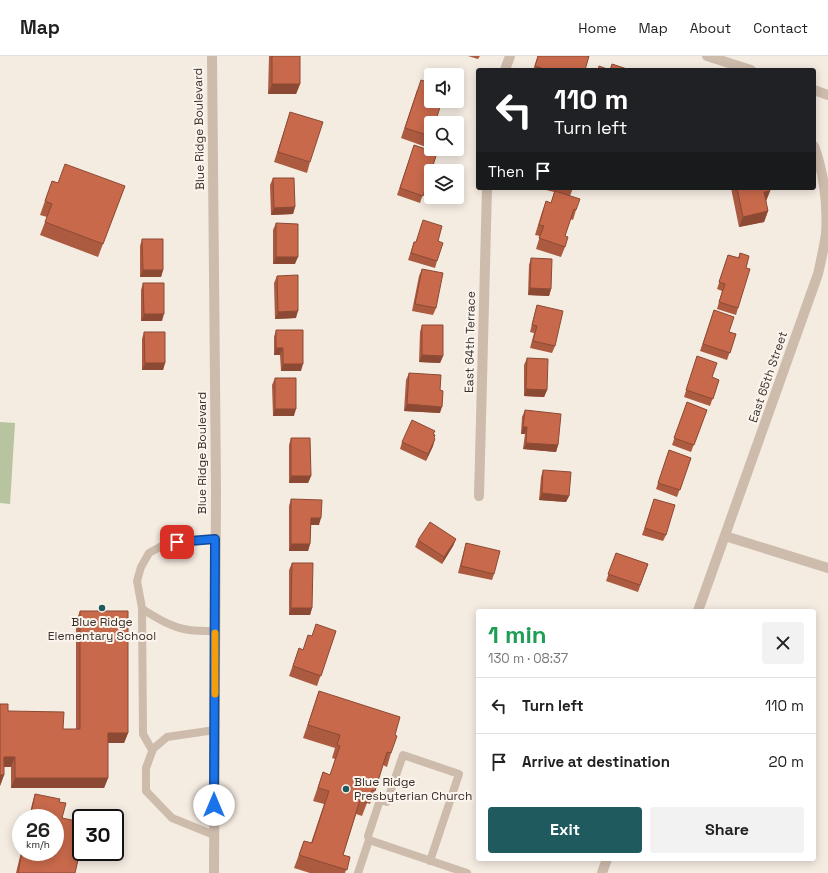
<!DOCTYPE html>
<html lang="en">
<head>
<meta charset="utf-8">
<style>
  :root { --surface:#fff; --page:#f2f2f2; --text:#222; --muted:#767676; --line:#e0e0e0; --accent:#1f5a5e }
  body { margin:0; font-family:"Space Grotesk",sans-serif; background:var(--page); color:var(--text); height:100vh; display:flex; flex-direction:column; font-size:15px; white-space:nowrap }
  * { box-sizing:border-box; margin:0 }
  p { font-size:13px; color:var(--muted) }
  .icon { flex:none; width:22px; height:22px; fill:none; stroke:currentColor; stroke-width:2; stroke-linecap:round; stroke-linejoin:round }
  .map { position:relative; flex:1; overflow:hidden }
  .drawer { position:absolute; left:476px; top:553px; width:340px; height:252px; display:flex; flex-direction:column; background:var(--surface); border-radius:4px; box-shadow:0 2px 10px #0003 }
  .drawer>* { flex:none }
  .banner { position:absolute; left:476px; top:12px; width:340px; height:122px; border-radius:4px; box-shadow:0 2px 10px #0003; background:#202124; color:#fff; overflow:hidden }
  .controls { position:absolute; left:424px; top:12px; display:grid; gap:8px }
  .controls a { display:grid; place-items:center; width:40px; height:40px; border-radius:4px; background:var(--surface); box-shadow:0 2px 10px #0003; font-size:20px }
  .speed { position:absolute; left:12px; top:753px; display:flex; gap:8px; font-size:20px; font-weight:700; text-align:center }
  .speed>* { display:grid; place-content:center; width:52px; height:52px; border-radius:50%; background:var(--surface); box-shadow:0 2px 10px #0003; line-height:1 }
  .speed small { font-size:10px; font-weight:400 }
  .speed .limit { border:2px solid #111; border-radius:6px; background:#fff; color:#111 }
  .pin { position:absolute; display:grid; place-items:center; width:34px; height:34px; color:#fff; margin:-17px; border-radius:8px; box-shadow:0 2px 6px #0006 }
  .me { position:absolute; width:44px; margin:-22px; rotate:0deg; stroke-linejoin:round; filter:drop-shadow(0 0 3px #0008) }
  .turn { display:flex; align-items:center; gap:14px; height:84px; padding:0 12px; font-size:18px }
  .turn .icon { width:52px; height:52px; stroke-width:2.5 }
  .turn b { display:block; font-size:28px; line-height:34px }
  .then { display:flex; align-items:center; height:38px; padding:0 12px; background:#0003; gap:8px; font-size:15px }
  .round { display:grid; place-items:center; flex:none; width:42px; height:42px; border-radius:4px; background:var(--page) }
  .summary { display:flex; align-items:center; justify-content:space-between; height:68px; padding:0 12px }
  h1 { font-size:24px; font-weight:700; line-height:30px; color:#1e9e55 }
  .button { display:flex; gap:8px; margin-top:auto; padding:8px 12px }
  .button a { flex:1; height:46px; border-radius:4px; background:var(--accent); color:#fff; font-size:16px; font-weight:700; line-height:46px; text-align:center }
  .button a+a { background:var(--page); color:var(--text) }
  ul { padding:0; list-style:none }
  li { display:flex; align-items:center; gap:12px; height:56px; padding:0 12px; border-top:1px solid var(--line) }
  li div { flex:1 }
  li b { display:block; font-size:15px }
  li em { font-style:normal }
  header { display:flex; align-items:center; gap:24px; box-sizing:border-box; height:56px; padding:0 20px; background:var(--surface); border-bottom:1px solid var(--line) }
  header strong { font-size:19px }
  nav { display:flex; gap:22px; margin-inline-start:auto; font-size:14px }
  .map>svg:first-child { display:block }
</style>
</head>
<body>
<header>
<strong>Map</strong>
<nav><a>Home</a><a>Map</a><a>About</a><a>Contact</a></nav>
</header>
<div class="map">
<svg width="828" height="817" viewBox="0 0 828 817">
  <rect width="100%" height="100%" fill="#f4ebe1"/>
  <!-- green -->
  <path fill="#b8c4a0" d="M0 366 15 367 10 448 0 447Z"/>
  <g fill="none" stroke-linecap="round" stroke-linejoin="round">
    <!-- service -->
    <path stroke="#cdbbac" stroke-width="8" d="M142 553C157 562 172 572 189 574 197 575 206 575 215 575
      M152 694 143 678 142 552 137 525 141 511 149 497 169 486 215 483
      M214 779 172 762 146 735V712L153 693 167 681 215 674
      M369 784 368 780 380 744 387 746 403 699 459 718 430 805
      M358 817 369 784 467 817"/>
    <!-- minor -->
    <path stroke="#cdbbac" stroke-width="10" d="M212 0 216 435 214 817
      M707 0 751 14
      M505 14 510 0
      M814 34 828 39
      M479 440 487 132
      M725 480 828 512
      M698 555 818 218C821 205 824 191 826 178 828 150 824 117 814 90
      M602 817 607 803"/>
  </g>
  <!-- wall -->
  <path fill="#ac5a40" d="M269 0H300V28L296 38H268Z
    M468 0H480L478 3Z
    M538 0H589L585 14H533Z
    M417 34 431 78 426 91 401 82Z
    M290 56 310 106 307 117 274 106Z
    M414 89 437 97 420 147 397 139Z
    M273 122 295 151 293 158 271 159 270 129Z
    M52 125 58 127 125 130 98 201 40 179 47 161 40 159Z
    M542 132H573L570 140 576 154 573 164 570 163 565 180V191L561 201 536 193 540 180 535 179 542 156 546 145 551 147 554 136 542 133Z
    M731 132H769L770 135 766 145 768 155 764 166 739 171Z
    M276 167 295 208H273V174Z
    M142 183 163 214 161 221H140V190Z
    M438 185 437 205 435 212 408 204 414 186Z
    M740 197 746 212 738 252 736 259 717 253 722 235 717 233 728 199 738 202Z
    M531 202 551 233 549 240 528 239 529 209Z
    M422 213 436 252 433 259 412 255 419 220Z
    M277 220 296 262 275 263 274 227Z
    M143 227 162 265H141V234Z
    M537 249 555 290 552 297 530 292 534 277 530 276 535 256Z
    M714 254 729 276 736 278 727 304 700 295Z
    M422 269 443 300 440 307 419 306 420 276Z
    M276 274 301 315H281L280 299H274V281Z
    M144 276 165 307 163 314H142V283Z
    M697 300 712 321 719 324 710 350 684 341Z
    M527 302 547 334 544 341 524 340V309Z
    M409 317 440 334V357L404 355 406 324Z
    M275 322 294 360H273L272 329Z
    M687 346 707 354 691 396 672 389Z
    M525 354 558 389 556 396 523 393 525 378H521L522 361Z
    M434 378 433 390 426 405 400 393 402 386Z
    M291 382 311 420 308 427H289V389Z
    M669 394 691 402 677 441 656 433Z
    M543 414 569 440 566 446 539 444 541 421Z
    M291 443 319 469H311L310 488 308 495H289V450Z
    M652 450 666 479 663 485 642 479Z
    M456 483 453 490 442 508 415 491 418 484Z
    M466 487 494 518 492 524 458 517 464 494Z
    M616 497 648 508 638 536 606 525Z
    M292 507 312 552 310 559H289V514Z
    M80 555 128 677 124 687H108V722L104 732H11V711H4V719L0 730 8 655 63 673H76V565Z
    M336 575 317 630 289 620 299 592 303 594 311 580Z
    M319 635 395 679 391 697 387 711 383 709 370 748 367 747 362 760 356 758 343 799 350 801 345 817H310L294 812 304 785 311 787 324 748 313 745 323 716 330 719 335 703 332 702 335 692 303 682Z
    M35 738 59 746 75 817H16L21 796H55V762H29L32 748Z"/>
  <!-- shaded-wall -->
  <path fill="#8c4a34" d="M272 28H300L296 38H268Z
    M770 135 766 145 764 136Z
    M295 151 293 158 271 159 274 152Z
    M768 155 764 166 739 171 743 161Z
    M276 201H298L295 208H273Z
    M143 214H163L161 221H140Z
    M530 232 551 233 549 240 528 239Z
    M298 255 296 262 275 263 278 256Z
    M144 258H164L162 265H141Z
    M276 292H283L280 299H274Z
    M422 299 443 300 440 307 419 306Z
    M145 307H165L163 314H142Z
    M283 308H303L301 315H281Z
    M526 333 547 334 544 341 524 340Z
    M407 348 442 351 440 357 404 355Z
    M275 353H296L294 360H273Z
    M523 371H527L525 378H521Z
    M435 383 433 390 426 405 428 398Z
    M526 387 558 389 556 396 523 393Z
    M291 420H311L308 427H289Z
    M542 437 569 440 566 446 539 444Z
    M311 462H321L319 469H308Z
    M456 483 453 490 442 508 444 501Z
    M291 488H310L308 495H289Z
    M291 552H312L310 559H289Z
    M108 677H128L124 687H105Z
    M4 701H15L11 711H0Z
    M0 719H4L0 730Z
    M15 722H108L104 732H11Z"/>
  <!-- building -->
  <path fill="#c8694b" stroke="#8c4a34" d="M272 0H300V28H272Z
    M538 0H589L585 14H547L535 10Z
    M612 8 630 14H598L599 10 610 14Z
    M421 24 431 27V45H442L435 67H431V78L430 80 405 72Z
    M290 56 323 66 310 106 278 96Z
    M414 89 437 97 423 140 400 132Z
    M65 108 125 130 103 188 45 166 52 148 45 145 52 125 58 127Z
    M273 122H294L295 151 274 152Z
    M737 132H769L770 135 764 136 768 155 743 161Z
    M555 135 580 143 576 154 574 153 565 180 568 181 565 191 539 182 544 170 539 169 546 145 551 147Z
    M423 164 442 170 438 185 443 187 437 205 411 197 414 186H416Z
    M276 167 298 168V201H276Z
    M142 183H163V214H143Z
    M740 197 749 200 746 212 750 213 738 252 719 246 725 228 719 226 728 199 739 202Z
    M531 202 552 203 551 233 530 232Z
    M422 213 443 217 436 252 415 248Z
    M298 219V255L278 256 277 220Z
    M143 227H164V258H144Z
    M537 249 563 255 555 290 533 285 537 270 532 269Z
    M714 254 734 261 729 276 736 278 730 297 703 288Z
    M422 269H443V300L422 299Z
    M276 274H303V308H283V292H276Z
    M144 276H165V307H145Z
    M697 300 717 307 712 321 719 324 713 343 686 334Z
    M527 302 548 303 547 334 526 333Z
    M409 317 441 319 440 334 443 335 442 351 407 348Z
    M275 322H296V353H275Z
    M687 346 707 354 694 389 674 382Z
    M525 354 561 358 558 389 526 387 527 371H523Z
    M412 364 435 375 433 378 435 379 434 382 435 383 428 398 402 386Z
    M291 382H310L311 420H291Z
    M669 394 691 402 680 434 658 427Z
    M543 414 571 416 569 440 542 437Z
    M291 443 322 444 321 462H311L310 488H291Z
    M654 443 675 449 666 479 645 472Z
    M430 466 456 483 444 501 418 484Z
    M466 487 500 495 494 518 461 510Z
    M616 497 648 508 640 529 608 518Z
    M292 507H313L312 552H291Z
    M80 555H128V677H108V722H15V701H4V719H0V648H8V655L64 656 63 673H80Z
    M316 568 336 575 321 620 293 610 299 592 303 594 308 579 312 580Z
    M319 635 400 661 395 679 397 680 391 697 387 696 375 735 372 734 367 747 360 744 343 799 350 801 347 814 299 799 304 785 312 787 329 735 318 732 323 716 330 719 340 690 337 689 340 679 308 669Z
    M35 738 60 743 59 746 66 747 62 762 81 766V791L75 817H18L22 796H55V762H30Z"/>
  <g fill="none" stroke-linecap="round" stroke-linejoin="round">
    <!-- route casing -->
    <g stroke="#114b97" stroke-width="10">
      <path id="route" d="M177 486 215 483 214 749"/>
    </g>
    <!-- route -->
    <use href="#route" stroke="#1a73e8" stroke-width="7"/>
    <!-- slow -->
    <path stroke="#f59e0b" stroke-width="7" d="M215 638V577"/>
  </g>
  <!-- markers -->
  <g fill="#1f5a5e" stroke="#fbf5ee" stroke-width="1.5">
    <circle cx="102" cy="552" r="4"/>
    <circle cx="346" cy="733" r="4"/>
  </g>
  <g text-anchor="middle" stroke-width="4" stroke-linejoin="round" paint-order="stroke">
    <!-- street labels -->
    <g font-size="12" fill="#3b302b" stroke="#fbf5ee">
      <text transform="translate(199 73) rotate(-91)" y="4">Blue Ridge Boulevard</text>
      <text transform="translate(470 286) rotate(-89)" y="4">East 64th Terrace</text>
      <text transform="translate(768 321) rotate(-71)" y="4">East 65th Street</text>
      <text transform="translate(202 397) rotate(-90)" y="4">Blue Ridge Boulevard</text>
    </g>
    <!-- poi labels -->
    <g font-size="12" fill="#3b302b" stroke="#fbf5ee">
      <text x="102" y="570">Blue Ridge<tspan x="102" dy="14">Elementary School</tspan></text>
      <text x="354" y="730" text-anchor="start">Blue Ridge<tspan x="354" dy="14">Presbyterian Church</tspan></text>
    </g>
  </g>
</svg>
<div class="controls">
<a><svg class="icon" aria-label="sound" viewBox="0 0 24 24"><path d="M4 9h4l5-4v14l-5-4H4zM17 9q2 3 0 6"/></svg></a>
<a><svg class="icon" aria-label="search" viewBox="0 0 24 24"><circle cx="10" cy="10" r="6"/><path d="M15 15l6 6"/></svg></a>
<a><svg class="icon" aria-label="layers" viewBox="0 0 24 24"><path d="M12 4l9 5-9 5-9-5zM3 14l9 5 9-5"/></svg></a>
</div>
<div class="speed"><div>26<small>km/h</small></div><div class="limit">30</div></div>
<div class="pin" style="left:177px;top:486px;background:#d93025"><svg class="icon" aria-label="arrive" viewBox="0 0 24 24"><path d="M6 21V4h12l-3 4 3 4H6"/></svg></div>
<svg class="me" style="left:214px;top:749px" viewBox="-20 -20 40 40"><circle r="19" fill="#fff"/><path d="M0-13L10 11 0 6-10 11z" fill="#1a73e8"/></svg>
<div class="banner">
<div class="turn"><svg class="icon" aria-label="left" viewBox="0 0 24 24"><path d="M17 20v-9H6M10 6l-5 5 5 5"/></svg><div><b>110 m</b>Turn left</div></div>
<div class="then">Then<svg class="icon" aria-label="arrive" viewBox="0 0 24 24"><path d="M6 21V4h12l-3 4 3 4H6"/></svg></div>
</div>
<section class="drawer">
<div class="summary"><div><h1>1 min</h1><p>130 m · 08:37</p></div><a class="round"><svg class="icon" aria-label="close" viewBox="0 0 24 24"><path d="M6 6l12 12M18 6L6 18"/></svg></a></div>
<ul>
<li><svg class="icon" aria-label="left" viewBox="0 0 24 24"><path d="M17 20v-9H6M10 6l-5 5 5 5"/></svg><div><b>Turn left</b></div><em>110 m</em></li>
<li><svg class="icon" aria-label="arrive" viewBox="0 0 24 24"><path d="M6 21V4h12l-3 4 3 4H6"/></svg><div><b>Arrive at destination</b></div><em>20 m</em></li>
</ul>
<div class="button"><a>Exit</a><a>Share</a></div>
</section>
</div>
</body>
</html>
